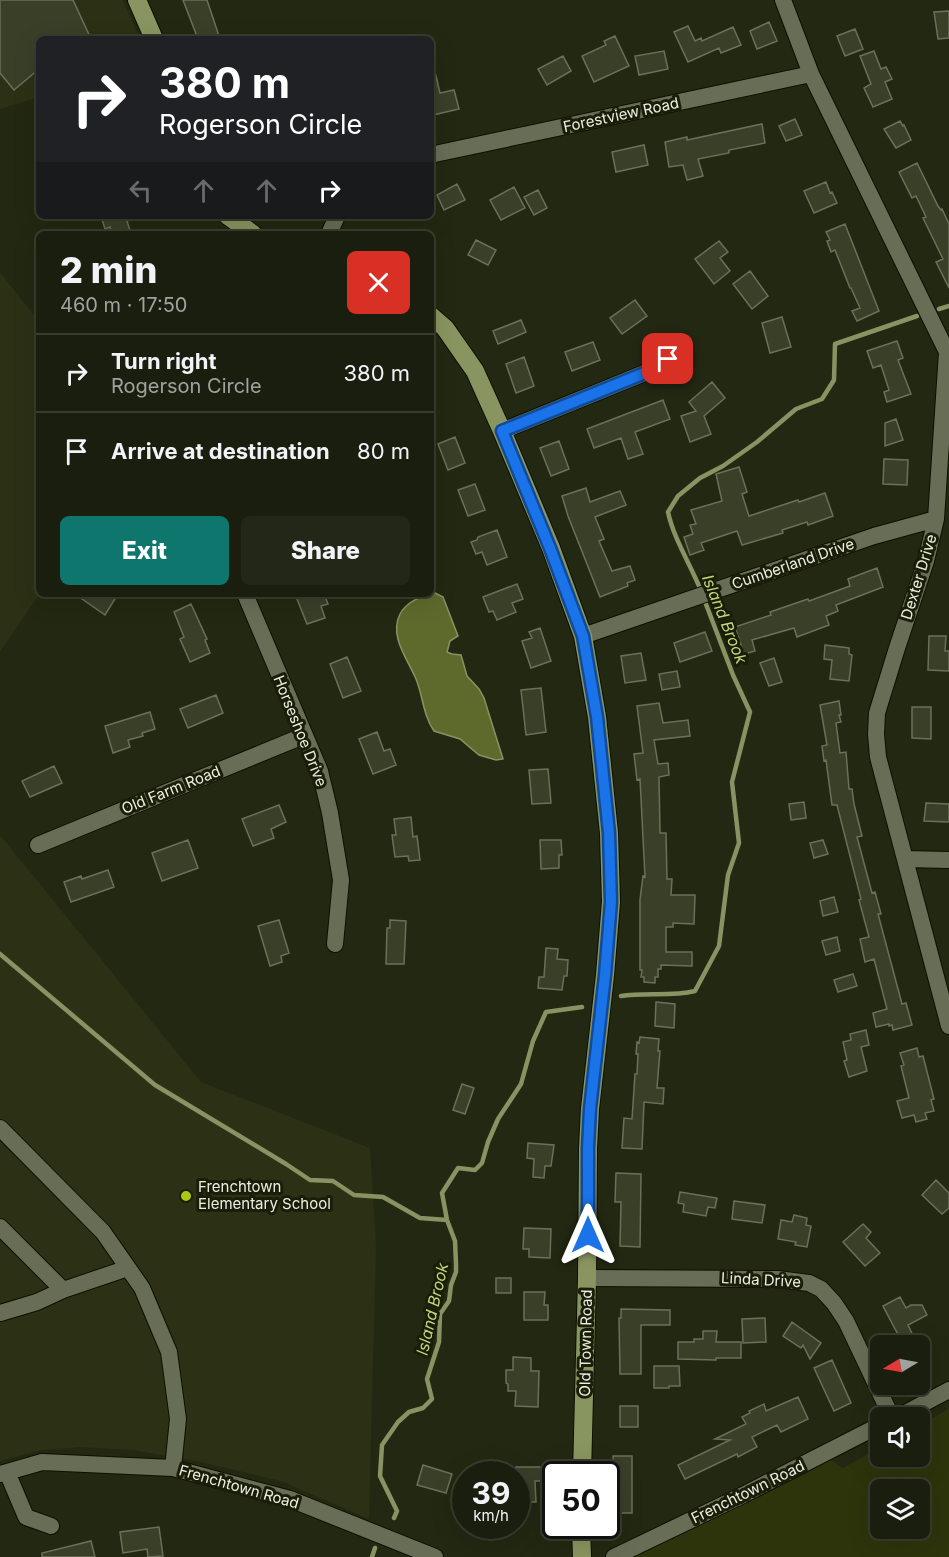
<!DOCTYPE html>
<html lang="en">
<head>
<meta charset="utf-8">
<style>
  :root { --surface:#1a1e0e; --page:#232717; --text:#f1f3f6; --muted:#9fa29e; --line:#383c2e; --accent:#0f766e }
  body { margin:0; font-family:Inter,sans-serif; background:var(--page); color:var(--text); height:100vh; display:flex; flex-direction:column; font-size:22px; white-space:nowrap }
  * { box-sizing:border-box; margin:0 }
  p { font-size:20px; color:var(--muted) }
  .icon { flex:none; width:33px; height:33px; fill:none; stroke:currentColor; stroke-width:2; stroke-linecap:round; stroke-linejoin:round }
  .map { position:relative; flex:1; overflow:hidden }
  .sheet { position:absolute; left:36px; top:231px; width:398px; height:366px; display:flex; flex-direction:column; background:var(--surface); border-radius:9px; box-shadow:0 6px 24px #0002,0 0 0 2px var(--line) }
  .sheet>* { flex:none }
  .banner { position:absolute; left:36px; top:36px; width:398px; height:183px; border-radius:9px; box-shadow:0 6px 24px #0002,0 0 0 2px var(--line); background:#202124; color:#fff; overflow:hidden }
  .needle { width:39px; rotate:260deg }
  .fabs { position:absolute; left:870px; top:1335px; display:grid; gap:12px }
  .fabs a { display:grid; place-items:center; width:60px; height:60px; border-radius:9px; background:var(--surface); box-shadow:0 6px 24px #0002,0 0 0 2px var(--line); font-size:30px }
  .speed { position:absolute; left:452px; top:1461px; display:flex; gap:12px; font-size:30px; font-weight:700; text-align:center }
  .speed>* { display:grid; place-content:center; width:78px; height:78px; border-radius:50%; background:var(--surface); box-shadow:0 6px 24px #0002,0 0 0 2px var(--line); line-height:1 }
  .speed small { font-size:15px; font-weight:400 }
  .speed .limit { border:3px solid #111; border-radius:9px; background:#fff; color:#111 }
  .pin { position:absolute; display:grid; place-items:center; width:51px; height:51px; color:#fff; margin:-26px; border-radius:12px; box-shadow:0 3px 9px #0006 }
  .me { position:absolute; width:66px; margin:-33px; rotate:0deg; stroke-linejoin:round; filter:drop-shadow(0 0 4px #0008) }
  .turn { display:flex; align-items:center; gap:21px; height:126px; padding:0 24px; font-size:27px }
  .turn .icon { width:78px; height:78px; stroke-width:2.5 }
  .turn b { display:block; font-size:42px; line-height:51px }
  .lanes { display:flex; align-items:center; height:57px; padding:0 24px; background:#0003; justify-content:center; gap:30px; direction:ltr }
  .lanes .off { opacity:.35 }
  .round { display:grid; place-items:center; flex:none; width:63px; height:63px; border-radius:9px; background:var(--page) }
  .overview { display:flex; align-items:center; justify-content:space-between; height:102px; padding:0 24px }
  h1 { font-size:36px; font-weight:800; line-height:45px }
  .cta { display:flex; gap:12px; margin-top:auto; padding:12px 24px }
  .cta a { flex:1; height:69px; border-radius:9px; background:var(--accent); color:#fff; font-size:24px; font-weight:800; line-height:69px; text-align:center }
  .cta a+a { background:var(--page); color:var(--text) }
  ul { padding:0; list-style:none }
  li { display:flex; align-items:center; gap:18px; height:78px; padding:0 24px; border-top:2px solid var(--line) }
  li div { flex:1 }
  li b { display:block; font-size:22px }
  li em { font-style:normal }
  .map>svg:first-child { display:block }
</style>
</head>
<body>
<div class="map">
<svg width="949" height="1557" viewBox="0 0 949 1557">
  <rect width="100%" height="100%" fill="#232812"/>
  <!-- built -->
  <path fill="#2c3115" d="M0 0H123L140 39H39V97L0 109Z
    M0 273 39 321 38 353 40 594 0 651Z
    M0 835 201 1082 370 1148 376 1245 369 1519 281 1481 201 1462 134 1450 80 1447 41 1450 0 1461Z"/>
  <!-- green -->
  <path fill="#2d340c" fill-rule="evenodd" d="M949 1409V1557H625L828 1458 843 1468 880 1447V1456H920V1425ZM880 1490H920V1528H880Z"/>
  <!-- water -->
  <path fill="#5e6a2c" stroke="#889262" stroke-width="1.5" d="M435 593 443 597 458 636 450 641 447 652 452 654 461 655 467 676 479 689 484 698 503 759 496 760 479 755 460 739 434 731C423 715 423 696 416 679 407 658 389 636 400 614 407 601 421 596 435 593Z"/>
  <g fill="none" stroke-linecap="round" stroke-linejoin="round">
    <!-- stream -->
    <path stroke="#889262" stroke-width="4.5" d="M939 309 949 306
      M701 591C691 565 674 540 668 512L678 496 700 478 723 466 757 442 796 409 822 399 834 380 835 344 917 316
      M0 954 155 1085 286 1164 310 1180 333 1181 354 1195 383 1197 420 1218 447 1220
      M621 996C645 992 671 997 695 991L719 946 728 875 739 843 732 782 750 712 733 675 704 599
      M394 1518 397 1511 380 1476 382 1445 398 1422 409 1412 423 1408 432 1399 427 1379 439 1342 440 1314 449 1301 451 1285 456 1272V1264L455 1241 447 1220 442 1193 458 1168 475 1170 482 1163 488 1142 498 1119 521 1084 533 1041 546 1012 582 1007
      M372 1557 375 1548"/>
  </g>
  <!-- building -->
  <path fill="#3a3f28" stroke="#6b7158" stroke-width="1.5" d="M0 0H73L91 39H39V69L14 90 0 73Z
    M183 0H207L220 39H198Z
    M949 11V38L938 39 934 12Z
    M769 22 777 41 757 49 750 31Z
    M688 26 695 41 701 38 702 41 733 27 741 45 721 53 719 48 688 62 674 32Z
    M855 29 863 49 845 56 837 36Z
    M615 36 629 66 594 82 582 56 606 45 604 41Z
    M664 51 668 69 639 75 635 56Z
    M874 51 881 69 886 67 892 79 885 82 892 99 873 107 864 88 871 84 860 56Z
    M563 56 571 71 547 85 538 69Z
    M435 72 440 93 454 90 459 109 433 115 430 104V73Z
    M795 119 802 135 786 141 779 126Z
    M900 121 903 126 904 125 911 140 896 148 884 129Z
    M762 124 765 143 729 150V153L698 159 703 176 687 180 683 165 669 167 665 142 687 137V140Z
    M644 145 648 165 616 172 612 152Z
    M917 163 938 206 941 210 942 209 949 224V288L936 262 943 259 923 218 926 217 916 196 912 198 899 172Z
    M826 182 830 193 832 192 837 203 814 213 804 191Z
    M457 184 465 200 444 210 437 195Z
    M514 187 525 208 501 220 490 200Z
    M538 190 547 208 534 215 524 197Z
    M101 216H137L138 218 127 221 131 234H112L110 227 105 229Z
    M845 224 879 311 857 321 852 311 860 308 851 288H850L835 250 831 252 827 241 830 240 826 232Z
    M476 240 496 250 488 265 468 255Z
    M719 241 728 252 720 258 730 271 714 284 695 259Z
    M750 271 768 296 752 309 733 284Z
    M635 300 647 316 622 334 610 318Z
    M782 317 791 347 770 353 762 323Z
    M521 320 526 332 498 344 493 331Z
    M897 341 903 358 898 360 911 394 887 402 884 392 889 390 881 365 873 368 867 351Z
    M593 342 600 360 572 371 565 352Z
    M524 357 534 386 516 393 506 364Z
    M712 382 725 398 704 416 711 434 690 442 681 416 696 411 689 402Z
    M663 400 670 419 635 432 643 454 628 459 621 438 594 448 587 429Z
    M896 419 903 440 885 446V423Z
    M455 437 465 463 448 470 438 444Z
    M559 441 569 469 551 476 540 448Z
    M884 459 908 460 907 485 883 484Z
    M739 467 747 492 742 494 749 516 798 500 799 502 825 493 833 516 808 525 807 522 782 530 783 533 742 545 737 531 701 543 704 550 690 555 684 537 693 534 690 525 696 524 691 510 722 501 716 474Z
    M475 484 485 510 468 516 458 490Z
    M586 488 590 502 620 491 626 505 595 517 604 539 599 541 612 571 630 566 635 580 627 583 628 586 600 597 568 516 562 496Z
    M497 530 507 557 487 565 482 552 476 554 471 542 477 540 478 537Z
    M877 568 883 587 836 605 838 611 826 616 829 625 797 637 794 628 752 640 755 651 744 654 735 627 771 615 770 612 808 599 809 601 850 586 848 579Z
    M517 584 523 599 512 603 516 612 497 620 493 611 489 612 483 597Z
    M75 594H118L105 615Z
    M295 594H324L328 604 321 606 325 618 307 624Z
    M191 604 207 639 205 640 210 653 190 662 180 639 184 637 174 612Z
    M540 628 551 661 531 668 522 641 532 638 529 632Z
    M705 632 712 651 680 662 674 643Z
    M929 636H946L945 651H949V671L928 670Z
    M825 645 849 648V654L852 655 849 681 830 679 832 660 824 659Z
    M641 653 646 680 625 683 621 656Z
    M347 657 361 691 343 698 330 664Z
    M774 658 782 682 769 686 760 663Z
    M677 671 680 687 662 690 659 674Z
    M541 688 546 732 526 735 521 690Z
    M216 695 223 713 188 728 180 709Z
    M839 701 841 715H839L841 722 836 723 840 753 846 752 849 789H852L854 804 862 836 857 837 872 893 875 892 881 914H878L902 1004 906 1003 912 1025 893 1030 892 1025 889 1026V1024L876 1027 873 1013 887 1009 874 959 865 962 860 939 869 937 859 900 861 899 837 805H832L826 760 824 761 822 746 827 745 820 705Z
    M659 703 663 723 688 720 690 736 654 740 658 764 668 763 669 775 659 777 660 833H666L667 879H672L671 895H695L694 924 673 923V927H666V952H692V966L661 965V969H658V977H655V983L644 982V977H641L642 970H640V900L643 876 645 877 640 779 637 780 634 754 643 753 637 706Z
    M912 707H931V739L912 738Z
    M150 712 155 729 142 733 143 736 128 740 130 747 113 753 105 726Z
    M377 732 384 751 390 749 396 765 373 774 359 739Z
    M54 766 62 783 30 797 22 781Z
    M548 769 551 803 532 804 529 770Z
    M804 802 806 818 791 820 789 804Z
    M926 803 949 804V822L924 821Z
    M279 805 286 822 271 829 274 838 253 846 242 819Z
    M411 817 413 837 417 836 420 860 409 861 408 856 395 857 392 835H396L394 819Z
    M188 840 198 868 162 881 152 853Z
    M540 840H561L562 855H559V868L541 869Z
    M823 840 828 854 814 858 810 843Z
    M108 870 114 887 71 902 64 882 81 876 82 879Z
    M834 897 838 912 823 916 820 901Z
    M279 920 289 953 281 956 282 962 270 966 258 926Z
    M390 920 406 921 404 964H386L387 928H390Z
    M837 937 840 951 826 955 822 941Z
    M546 948 558 949 557 959 568 960 567 976H564L562 990 538 988 539 977H544Z
    M853 974 857 986 838 992 834 980Z
    M656 1002 675 1004 674 1028 655 1026Z
    M866 1030 869 1045 861 1047 867 1071 849 1077 844 1061 847 1060 843 1042 851 1040 850 1034Z
    M640 1037 659 1039 658 1051H660L657 1088H664L663 1104 644 1102 642 1149 622 1148 624 1118 632 1119 635 1074H637L638 1054H636L637 1042 639 1043Z
    M917 1048 919 1057 923 1056 934 1099 931 1100 934 1111 925 1113 927 1119 916 1122 914 1115 902 1118 897 1101 909 1098 901 1066 904 1065 900 1053Z
    M462 1084 474 1088 465 1114 453 1110Z
    M528 1143 554 1145 551 1166H545L544 1178 533 1177 534 1159 527 1158Z
    M616 1173 641 1174 640 1247 620 1246 621 1202H615Z
    M936 1180 949 1193V1208L942 1214 922 1195Z
    M680 1192 717 1198 715 1208 708 1207 706 1216 683 1212 684 1204 678 1203Z
    M734 1201 765 1205 762 1223 732 1219Z
    M794 1215 807 1218 806 1225 811 1226 807 1247 795 1245 796 1242 778 1239 781 1220 792 1222Z
    M863 1224 871 1232 866 1238 880 1253 865 1266 843 1242Z
    M524 1228 551 1229 550 1258 529 1257V1249H523Z
    M496 1278H511V1293H496Z
    M524 1292H545L544 1305H548V1320H524Z
    M900 1297 906 1308 911 1305H922L927 1315 908 1325 918 1346H904L883 1306Z
    M621 1309 670 1310V1325H641V1374H620L619 1318H621Z
    M765 1318 766 1342 743 1343 742 1319Z
    M792 1322 821 1343 810 1359 803 1345 801 1348 783 1336Z
    M703 1331H717L716 1342H741V1358H716V1360L678 1359V1342H694V1339H703Z
    M513 1357 531 1358V1371H539L538 1407 515 1406 516 1391H508V1384L506 1383V1370H513Z
    M832 1360 851 1403 834 1411 814 1368Z
    M654 1366H679L680 1386H669V1388H654Z
    M798 1397 808 1419 781 1432 777 1425 752 1437 757 1447 738 1457 737 1454 685 1479 678 1465 730 1440 715 1439 746 1424 742 1417 750 1413 749 1411 764 1404 766 1411Z
    M620 1406H638V1427H620Z
    M613 1456H632V1513H615Z
    M423 1465 452 1474 446 1493 417 1485Z
    M516 1467H541V1481H535L536 1502H516Z
    M159 1527 163 1556 148 1557 147 1549 123 1553 120 1532Z
    M91 1541 95 1557H42V1553Z"/>
  <g fill="none" stroke-linecap="round" stroke-linejoin="round">
    <!-- minor casing -->
    <g stroke="#0d1000" stroke-width="18">
      <path id="minor" d="M783 0 811 74 947 352 936 519 926 561 897 648 877 713 876 734 878 757 949 1026
        M430 155 811 74
        M329 234 337 216
        M502 431 652 370 684 348
        M245 594 320 771 330 813 341 880 335 944
        M583 636 874 536 936 519
        M38 845 303 736
        M905 859 949 860
        M0 1128 103 1232 142 1288 169 1352 178 1419 173 1468
        M0 1227 63 1290
        M587 1278 777 1279 809 1283 821 1289 834 1303 846 1321 892 1418
        M0 1313 37 1302 63 1290 128 1268
        M896 1418 949 1390
        M7 1472 26 1517 51 1526
        M0 1474 42 1462 173 1468 290 1499 435 1557
        M614 1557 743 1495 880 1425"/>
    </g>
    <!-- major casing -->
    <g stroke="#0d1000" stroke-width="20">
      <path id="major" d="M137 0 154 39
        M228 216 253 234
        M430 315 445 328 475 371 502 431 551 548 583 636 597 717 609 833 611 902 605 975 590 1109 588 1148 587 1278 582 1474
        M581 1526 582 1557"/>
    </g>
    <!-- minor -->
    <use href="#minor" stroke="#686e56" stroke-width="16"/>
    <!-- major -->
    <use href="#major" stroke="#899560" stroke-width="18"/>
  </g>
  <g fill="none" stroke-linecap="round" stroke-linejoin="round">
    <!-- route casing -->
    <g stroke="#114b97" stroke-width="15">
      <path id="route" d="M588 1235V1148L590 1109 605 975 611 902 609 833 597 717 583 636 550 548 502 431 652 370 668 359"/>
    </g>
    <!-- route -->
    <use href="#route" stroke="#1a73e8" stroke-width="10"/>
  </g>
  <!-- markers -->
  <circle fill="#acc611" stroke="#1a1e09" stroke-width="2" cx="186" cy="1196" r="6"/>
  <g text-anchor="middle" stroke-width="6" stroke-linejoin="round" paint-order="stroke">
    <!-- street labels -->
    <g font-size="15" fill="#ebeee0" stroke="#1a1e09">
      <text transform="translate(621 115) rotate(-12)" y="5">Forestview Road</text>
      <text transform="translate(793 564) rotate(-19)" y="5">Cumberland Drive</text>
      <text transform="translate(919 577) rotate(-73)" y="5">Dexter Drive</text>
      <text transform="translate(300 731) rotate(68)" y="5">Horseshoe Drive</text>
      <text transform="translate(171 790) rotate(-22)" y="5">Old Farm Road</text>
      <text transform="translate(761 1280) rotate(3)" y="5">Linda Drive</text>
      <text transform="translate(586 1343) rotate(-89)" y="5">Old Town Road</text>
      <text transform="translate(239 1487) rotate(16)" y="5">Frenchtown Road</text>
      <text transform="translate(748 1492) rotate(-26)" y="5">Frenchtown Road</text>
    </g>
    <!-- poi labels -->
    <g font-size="15" fill="#ebeee0" stroke="#1a1e09" text-anchor="start">
      <text x="198" y="1192">Frenchtown<tspan x="198" dy="17">Elementary School</tspan></text>
    </g>
    <!-- water labels -->
    <g font-size="16" font-style="italic" fill="#c3d67b" stroke="#1a1e09">
      <text transform="translate(725 619) rotate(68)" y="6">Island Brook</text>
      <text transform="translate(432 1309) rotate(-77)" y="6">Island Brook</text>
    </g>
  </g>
</svg>
<div class="fabs">
<a><svg class="needle" viewBox="-14 -14 28 28"><path d="M0-13l5 13h-10z" fill="#e53935"/><path d="M0 13l5-13h-10z" fill="#9fa29e"/></svg></a>
<a><svg class="icon" aria-label="sound" viewBox="0 0 24 24"><path d="M4 9h4l5-4v14l-5-4H4zM17 9q2 3 0 6"/></svg></a>
<a><svg class="icon" aria-label="layers" viewBox="0 0 24 24"><path d="M12 4l9 5-9 5-9-5zM3 14l9 5 9-5"/></svg></a>
</div>
<div class="speed"><div>39<small>km/h</small></div><div class="limit">50</div></div>
<div class="pin" style="left:668px;top:359px;background:#d93025"><svg class="icon" aria-label="arrive" viewBox="0 0 24 24"><path d="M6 21V4h12l-3 4 3 4H6"/></svg></div>
<svg class="me" style="left:588px;top:1235px" viewBox="-20 -20 40 40"><path d="M0-17L14 15 0 8-14 15z" fill="#1a73e8" stroke="#fff" stroke-width="4"/></svg>
<div class="banner">
<div class="turn"><svg class="icon" aria-label="right" viewBox="0 0 24 24"><path d="M7 20v-9h11M14 6l5 5-5 5"/></svg><div><b>380 m</b>Rogerson Circle</div></div>
<div class="lanes"><svg class="icon off" aria-label="left" viewBox="0 0 24 24"><path d="M17 20v-9H6M10 6l-5 5 5 5"/></svg><svg class="icon off" aria-label="ahead" viewBox="0 0 24 24"><path d="M12 20V5M6 11l6-6 6 6"/></svg><svg class="icon off" aria-label="ahead" viewBox="0 0 24 24"><path d="M12 20V5M6 11l6-6 6 6"/></svg><svg class="icon" aria-label="right" viewBox="0 0 24 24"><path d="M7 20v-9h11M14 6l5 5-5 5"/></svg></div>
</div>
<section class="sheet">
<div class="overview"><div><h1>2 min</h1><p>460 m · 17:50</p></div><a class="round" style="background:#d93025;color:#fff"><svg class="icon" aria-label="close" viewBox="0 0 24 24"><path d="M6 6l12 12M18 6L6 18"/></svg></a></div>
<ul>
<li><svg class="icon" aria-label="right" viewBox="0 0 24 24"><path d="M7 20v-9h11M14 6l5 5-5 5"/></svg><div><b>Turn right</b><p>Rogerson Circle</p></div><em>380 m</em></li>
<li><svg class="icon" aria-label="arrive" viewBox="0 0 24 24"><path d="M6 21V4h12l-3 4 3 4H6"/></svg><div><b>Arrive at destination</b></div><em>80 m</em></li>
</ul>
<div class="cta"><a>Exit</a><a>Share</a></div>
</section>
</div>
</body>
</html>
